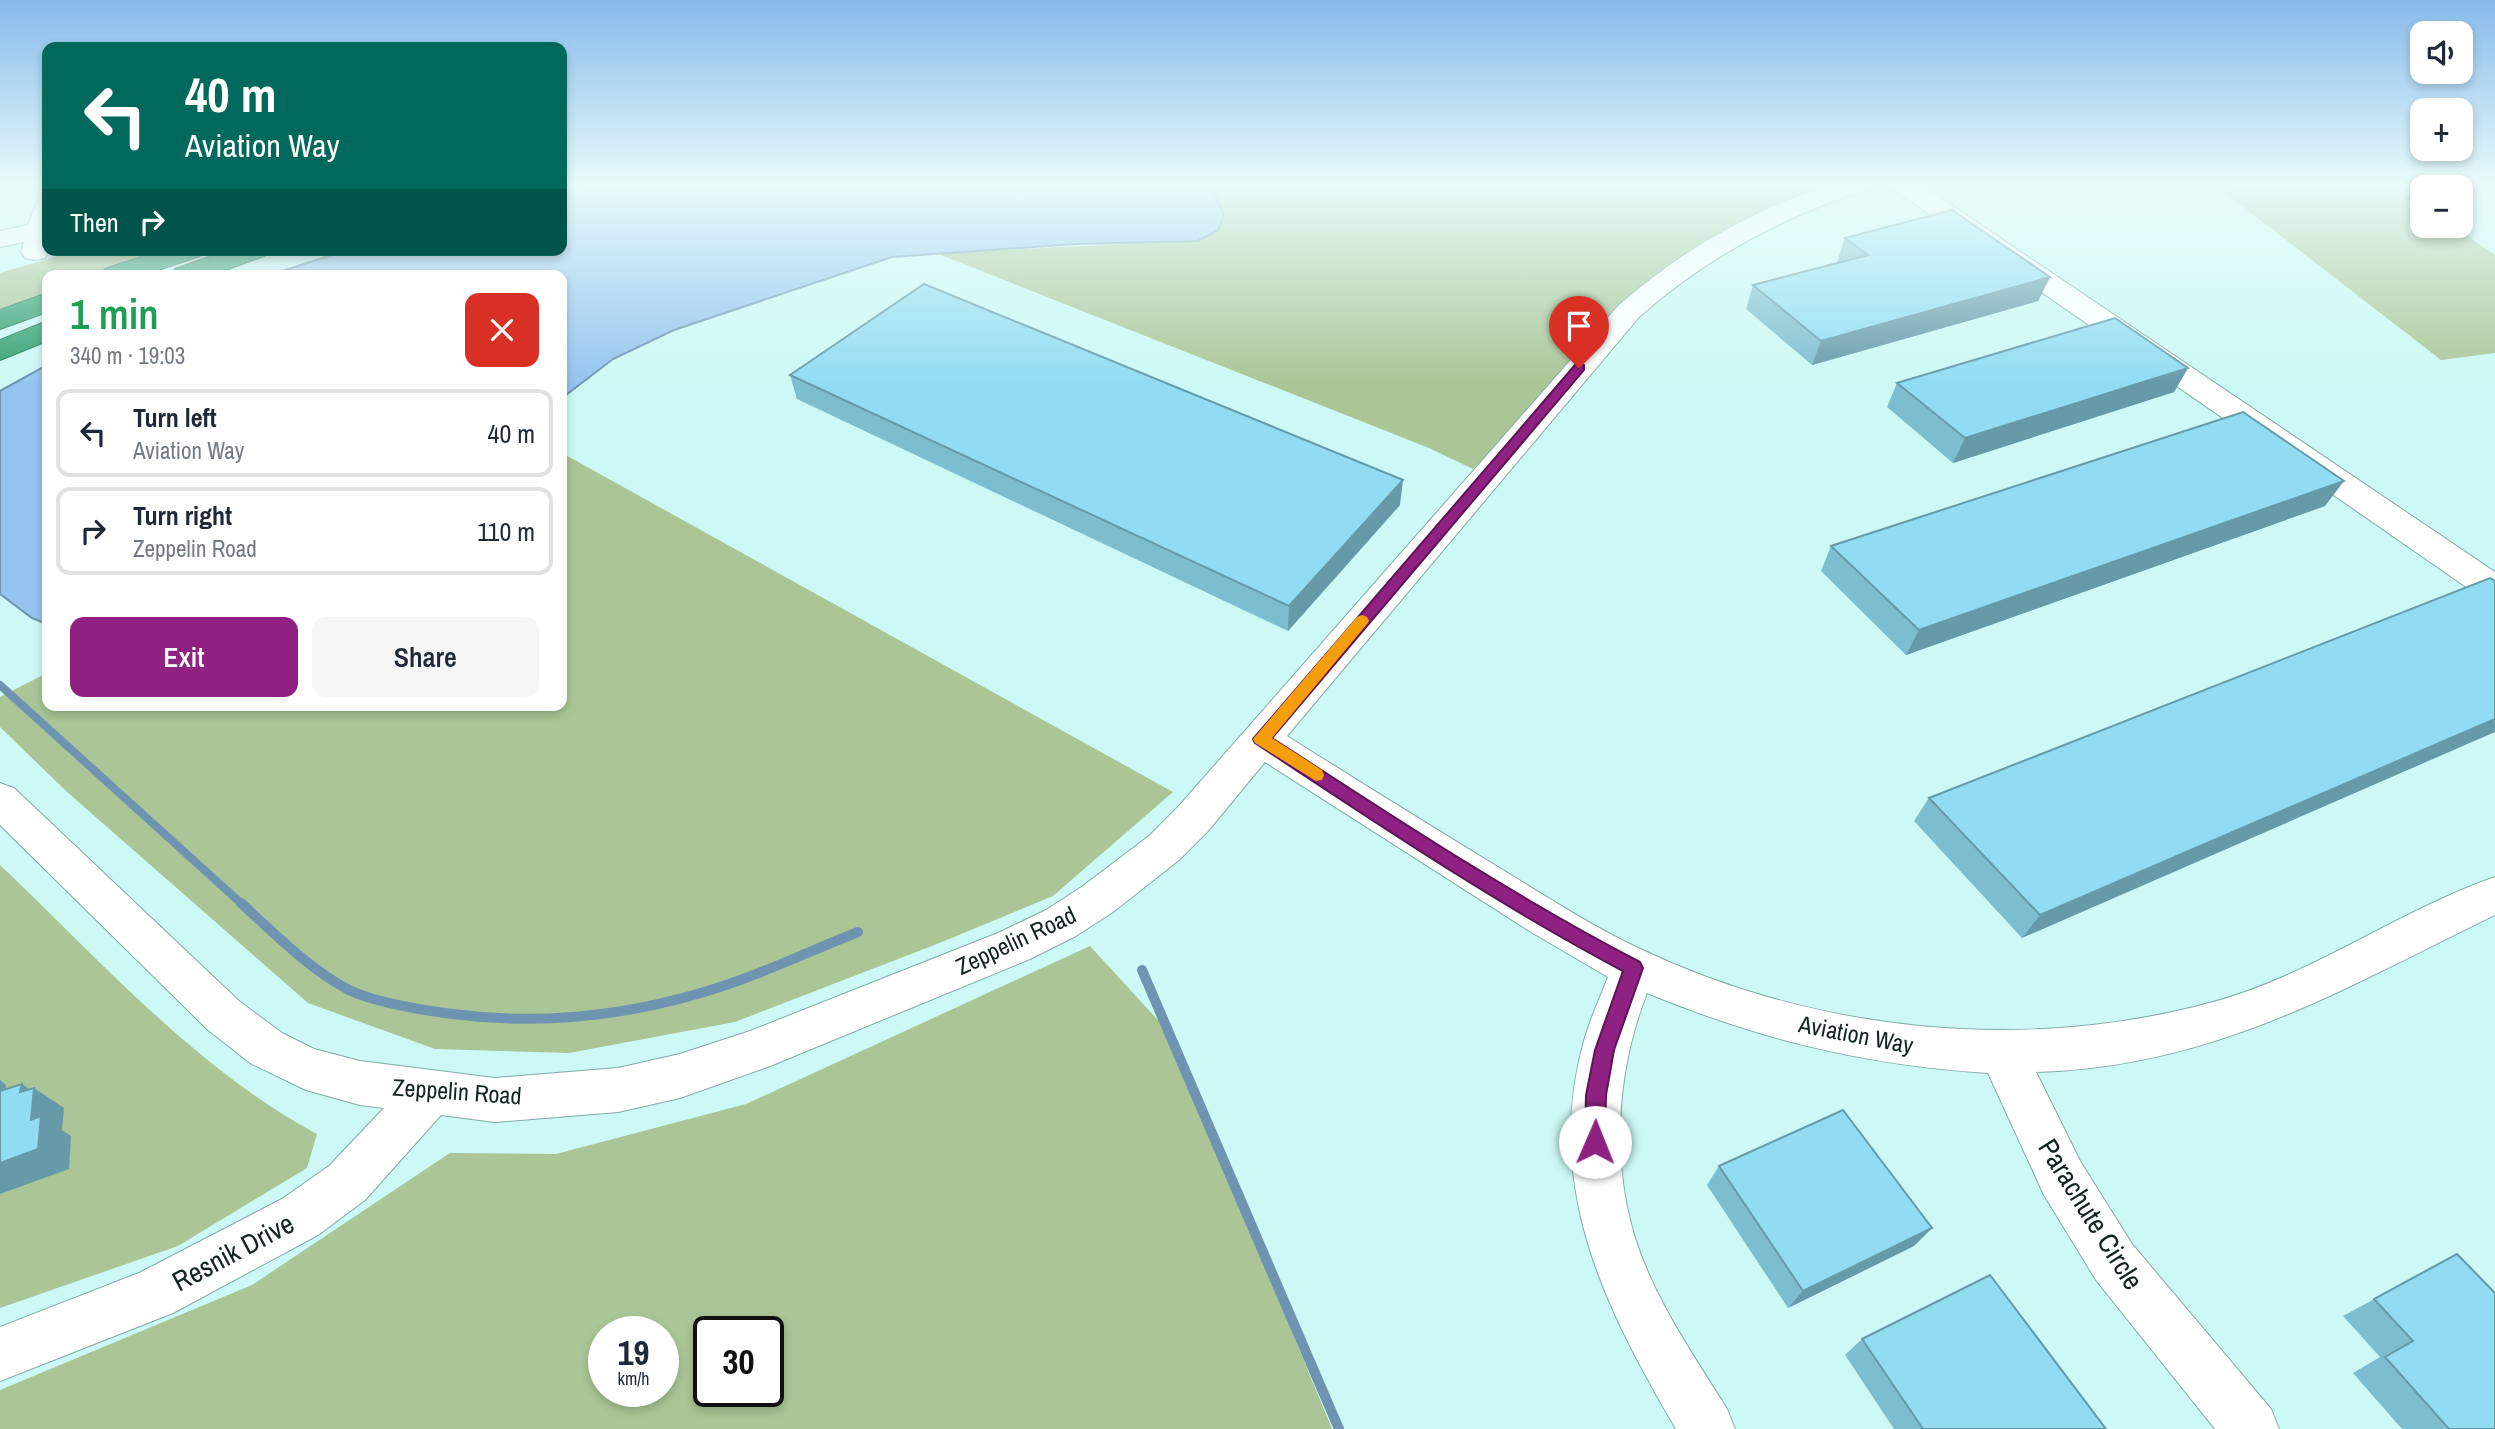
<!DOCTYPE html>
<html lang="en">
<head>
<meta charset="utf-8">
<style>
  :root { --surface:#fff; --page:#f6f6f7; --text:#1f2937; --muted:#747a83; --line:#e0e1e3; --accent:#8f2183 }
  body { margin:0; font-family:"Archivo Narrow",sans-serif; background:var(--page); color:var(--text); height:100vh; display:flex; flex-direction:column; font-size:26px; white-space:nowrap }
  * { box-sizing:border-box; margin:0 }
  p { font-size:23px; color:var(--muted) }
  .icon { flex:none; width:38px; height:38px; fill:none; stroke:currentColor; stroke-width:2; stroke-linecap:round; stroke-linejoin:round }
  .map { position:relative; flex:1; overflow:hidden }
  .details { position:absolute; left:42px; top:270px; width:525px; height:441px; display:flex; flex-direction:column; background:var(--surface); border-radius:14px; box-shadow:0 4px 10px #0003 }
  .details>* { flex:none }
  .guide { position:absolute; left:42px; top:42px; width:525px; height:214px; border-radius:14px; box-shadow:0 4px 10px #0003; background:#00695c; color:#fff; overflow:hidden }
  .tools { position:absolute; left:2410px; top:21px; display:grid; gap:14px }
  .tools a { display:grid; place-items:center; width:63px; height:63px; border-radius:14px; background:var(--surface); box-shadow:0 4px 10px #0003; font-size:35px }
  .speed { position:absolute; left:588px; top:1316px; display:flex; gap:14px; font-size:35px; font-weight:700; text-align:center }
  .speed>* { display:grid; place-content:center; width:91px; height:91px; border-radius:50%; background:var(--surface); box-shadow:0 4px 10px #0003; line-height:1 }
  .speed small { font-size:18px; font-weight:400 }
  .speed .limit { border:4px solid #111; border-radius:10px; background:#fff; color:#111 }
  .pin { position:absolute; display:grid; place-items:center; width:60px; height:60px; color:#fff; margin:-72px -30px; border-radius:50% 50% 50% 0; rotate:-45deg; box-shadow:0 0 7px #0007 }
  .pin .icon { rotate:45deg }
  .me { position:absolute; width:77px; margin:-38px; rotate:1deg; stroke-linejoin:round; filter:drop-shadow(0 0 5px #0008) }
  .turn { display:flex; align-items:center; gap:24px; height:147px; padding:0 28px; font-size:32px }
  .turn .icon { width:91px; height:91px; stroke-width:2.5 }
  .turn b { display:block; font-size:49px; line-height:60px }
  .then { display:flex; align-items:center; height:66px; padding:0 28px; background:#0003; gap:14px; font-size:26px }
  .round { display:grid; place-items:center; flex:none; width:74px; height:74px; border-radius:14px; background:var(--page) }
  .head { display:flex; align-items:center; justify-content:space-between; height:119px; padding:0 28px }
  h1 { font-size:42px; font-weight:600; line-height:52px; color:#1e9e55 }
  .button { display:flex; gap:14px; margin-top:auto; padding:14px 28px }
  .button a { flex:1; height:80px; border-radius:14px; background:var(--accent); color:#fff; font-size:28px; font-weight:600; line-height:80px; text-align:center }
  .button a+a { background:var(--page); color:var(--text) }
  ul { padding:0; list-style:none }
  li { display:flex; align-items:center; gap:21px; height:88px; margin:0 14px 10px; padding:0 14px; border:4px solid var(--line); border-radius:14px }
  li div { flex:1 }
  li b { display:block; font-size:26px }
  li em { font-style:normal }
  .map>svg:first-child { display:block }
</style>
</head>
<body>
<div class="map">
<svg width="2495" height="1429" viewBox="0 0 2495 1429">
  <rect width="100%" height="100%" fill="#ccf9f5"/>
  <!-- green -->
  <path fill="#aac696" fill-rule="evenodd" d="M1210 184H1858L1662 280 1473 469 1429 448 936 253 1197 241 1224 215Z
    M2292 184H2392L2422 205V226H2453L2495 255V353L2441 360 2224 192Z
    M78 250H165L94 275H47V292L0 309V273Z
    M562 453 1173 792 1053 896 937 944 735 1022 569 1053 435 1049 308 1003 66 791 0 727V697L47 673V705H562Z
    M0 865C98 958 197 1070 317 1134L307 1168 178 1246 0 1308Z
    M1090 946 1168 1031 1332 1429H0V1390L252 1285 450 1153 556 1154 746 1104ZM604 1332H663V1391H604ZM709 1332H768V1391H709Z"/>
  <!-- water -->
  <path fill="#95c4f0" stroke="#6e94b2" stroke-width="2" d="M587 184H1210L1224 215 1218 230 1198 241 1076 244 892 257 674 330 613 359 562 398V275H270L347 250H562V190Z
    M47 365V624L32 618 0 594V391Z"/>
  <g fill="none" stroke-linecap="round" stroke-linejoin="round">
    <!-- stream-far1 -->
    <path stroke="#6e94b2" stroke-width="8" d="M0 685 243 905"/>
    <!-- stream -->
    <path stroke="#6e94b2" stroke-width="10" d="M241 903C273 932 310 970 349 990 376 1003 422 1010 452 1014 538 1025 621 1017 704 992 756 977 807 952 858 932
      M1142 970 1339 1429"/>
    <!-- minor casing -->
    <g stroke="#80aba7" stroke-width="2">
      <path id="minor" d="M1832 184H1872L1868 189C1782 217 1707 257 1639 317L1287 736C1361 783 1436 829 1511 875 1552 900 1592 926 1636 947 1813 1032 2023 1054 2213 1002 2310 976 2400 910 2495 877V915C2341 990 2213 1067 2036 1072L2080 1161 2132 1244 2271 1409 2279 1429H2215L2096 1280 2044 1195 1988 1073C1865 1065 1761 1040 1647 993 1613 1080 1609 1183 1647 1270 1668 1319 1699 1364 1727 1409L1735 1429H1676C1605 1308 1543 1185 1584 1041 1590 1019 1600 998 1608 977L1531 932 1265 762 1208 831 1179 860 1113 912 1076 936 1030 959 770 1066 680 1098 618 1112 495 1122 441 1115 365 1200 318 1235 173 1313 0 1381V1327L139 1273 282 1199 329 1166 384 1108 360 1105 306 1090 250 1063 207 1029 0 825V783L14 788 239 1001 282 1033 314 1049 360 1061 495 1078 618 1068 680 1054 750 1031 998 933 1046 910 1083 886 1149 836 1178 807 1619 305C1682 250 1752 210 1832 184Z
        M1889 184H1920L2495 572V601L2482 598 1893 189Z
        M47 197 49 250 45 258 35 260 25 258 21 252 24 242 0 247V231L28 225 38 199Z"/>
    </g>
    <!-- highway casing -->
    <g stroke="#257354" stroke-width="2">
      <path id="highway" d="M162 250H203L200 256 143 275H101L105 269Z
        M228 250H267L264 256 212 275H171L175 269Z
        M47 293V312L0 329V310Z
        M47 321V341L0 360V340Z"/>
    </g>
    <!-- minor -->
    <use href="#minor" fill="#fff" fill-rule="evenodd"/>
    <!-- highway -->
    <use href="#highway" fill="#2f9e6f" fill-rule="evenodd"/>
  </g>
  <!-- wall -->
  <path fill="#7dbdd0" d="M1845 238 2050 277 2038 301 1812 365 1746 309 1753 285 1838 263 1837 262Z
    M2188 368 2174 392 1953 463 1887 407 1897 383Z
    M790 375 1400 505 1288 631 797 399Z
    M2325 506 1906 655 1821 571 1831 546Z
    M2490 578 2022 938 1914 821 1929 798Z
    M1719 1166 1932 1228 1914 1246 1788 1308 1707 1185Z
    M2457 1254 2495 1429H2402L2353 1373 2380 1357 2343 1316Z
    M1862 1339 2106 1429H1894L1845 1355Z"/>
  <!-- shaded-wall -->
  <path fill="#669aa9" d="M2050 277 2038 301 1812 365 1821 341Z
    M2188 368 2174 392 1953 463 1965 438Z
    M1403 480 1400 505 1288 631 1289 606Z
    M2344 481 2325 506 1906 655 1919 630Z
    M2495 719V732L2022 938 2040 915Z
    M0 1080 6 1085 3 1122 0 1120Z
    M22 1084 33 1092 34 1088 64 1108 62 1130 71 1136 69 1169 0 1194V1163L31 1120 20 1092Z
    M1932 1228 1914 1246 1788 1308 1803 1291Z"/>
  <!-- building -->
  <path fill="#91dcf2" stroke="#669aa9" stroke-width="2" d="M1952 210 2050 277 1821 341 1753 285 1868 255 1845 238Z
    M924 284 1403 480 1289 606 790 375Z
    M2115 318 2188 368 1965 438 1897 383Z
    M2243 412 2344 481 1919 630 1831 546Z
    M2490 578 2495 581V719L2040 915 1929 798Z
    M22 1084 20 1092 34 1088 31 1120 41 1116 38 1149 0 1163V1091Z
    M1843 1110 1932 1228 1803 1291 1719 1166Z
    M2457 1254 2495 1293V1429H2449L2385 1357 2413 1341 2374 1299Z
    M1990 1275 2106 1429H1923L1862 1339Z"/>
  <!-- sky -->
  <linearGradient id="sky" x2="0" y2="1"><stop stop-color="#87baeb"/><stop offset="0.48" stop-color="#e8fcfa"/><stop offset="1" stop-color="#e8fcfa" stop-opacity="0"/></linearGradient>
  <rect width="2495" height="384" fill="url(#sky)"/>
  <!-- route -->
  <path fill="#8f2183" stroke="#5d1555" stroke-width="2" d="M1579 364 1584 365V370L1272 738C1392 816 1513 896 1640 962L1643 968 1614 1050 1606 1095 1605 1142 1602 1149 1595 1151 1588 1149 1585 1142 1586 1095 1595 1050 1623 971C1496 904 1375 822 1255 743L1253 739 1575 365Z"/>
  <!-- slow -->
  <path fill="#f59e0b" d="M1362 615 1367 617 1369 621 1367 624 1272 738 1322 770 1324 775 1322 780 1316 781 1255 743 1253 739 1357 617Z"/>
  <g text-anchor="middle" stroke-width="7" stroke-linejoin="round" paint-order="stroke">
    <!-- street labels -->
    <g font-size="24" fill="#122322" stroke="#fff">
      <text transform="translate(1016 941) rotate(-25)" y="8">Zeppelin Road</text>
      <text transform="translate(1856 1035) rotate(11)" y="8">Aviation Way</text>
      <text transform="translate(457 1092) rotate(4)" y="8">Zeppelin Road</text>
    </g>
    <!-- near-street labels -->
    <g font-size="28" fill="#122322" stroke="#fff">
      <text transform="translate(2091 1214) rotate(58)" y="10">Parachute Circle</text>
      <text transform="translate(233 1252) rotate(-28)" y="10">Resnik Drive</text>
    </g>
  </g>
</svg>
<div class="tools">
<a><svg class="icon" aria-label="sound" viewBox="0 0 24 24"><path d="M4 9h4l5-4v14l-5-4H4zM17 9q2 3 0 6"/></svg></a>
<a>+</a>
<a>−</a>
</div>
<div class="speed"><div>19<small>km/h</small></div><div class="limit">30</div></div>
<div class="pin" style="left:1579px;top:368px;background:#d93025"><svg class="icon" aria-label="arrive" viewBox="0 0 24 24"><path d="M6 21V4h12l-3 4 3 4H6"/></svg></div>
<svg class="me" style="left:1595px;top:1142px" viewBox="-20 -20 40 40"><circle r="19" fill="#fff"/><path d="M0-13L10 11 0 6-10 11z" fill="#8f2183"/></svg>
<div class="guide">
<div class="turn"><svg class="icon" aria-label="left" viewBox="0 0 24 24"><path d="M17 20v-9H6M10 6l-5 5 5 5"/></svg><div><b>40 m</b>Aviation Way</div></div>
<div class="then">Then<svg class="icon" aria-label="right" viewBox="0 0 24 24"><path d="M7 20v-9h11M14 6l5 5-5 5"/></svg></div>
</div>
<section class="details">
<div class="head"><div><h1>1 min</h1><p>340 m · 19:03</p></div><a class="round" style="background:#d93025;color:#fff"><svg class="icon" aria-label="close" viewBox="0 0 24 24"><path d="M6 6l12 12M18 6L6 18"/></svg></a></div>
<ul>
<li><svg class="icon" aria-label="left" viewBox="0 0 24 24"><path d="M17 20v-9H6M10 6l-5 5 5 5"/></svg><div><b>Turn left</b><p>Aviation Way</p></div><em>40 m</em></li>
<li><svg class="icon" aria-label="right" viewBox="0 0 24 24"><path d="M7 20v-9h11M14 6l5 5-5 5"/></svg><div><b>Turn right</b><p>Zeppelin Road</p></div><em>110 m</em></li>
</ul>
<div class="button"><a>Exit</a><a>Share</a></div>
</section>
</div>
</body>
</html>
